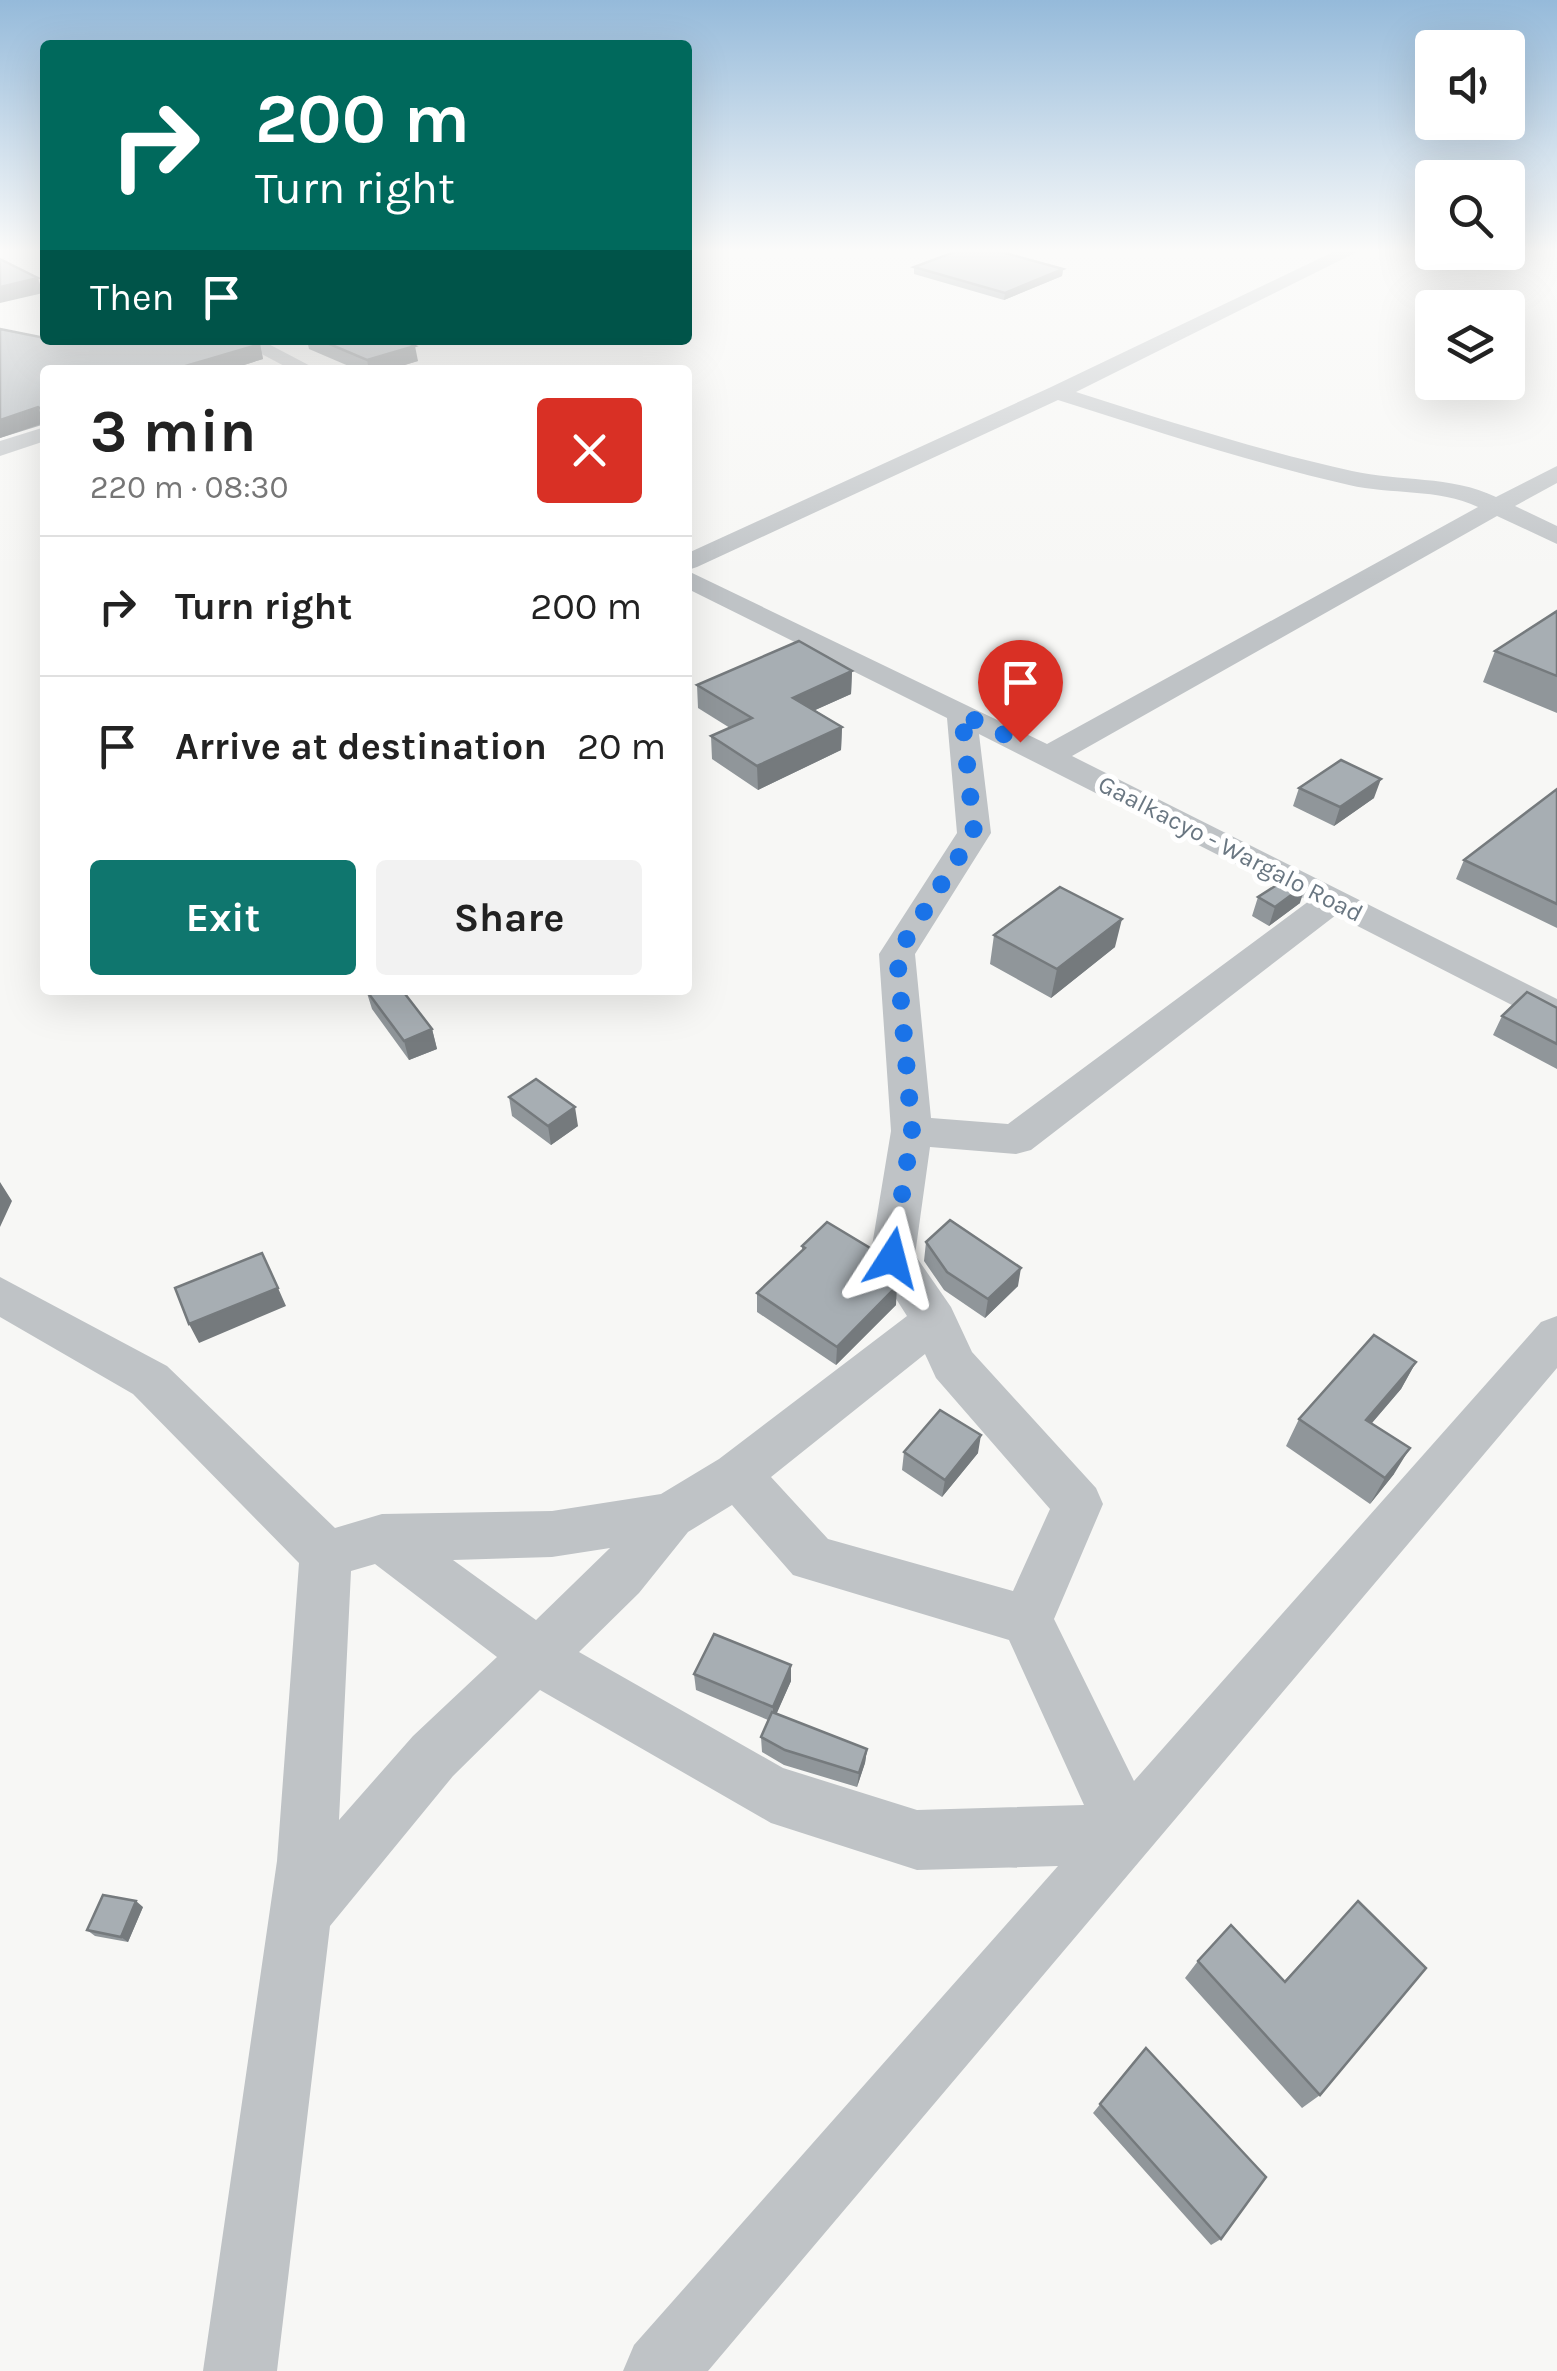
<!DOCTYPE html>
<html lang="en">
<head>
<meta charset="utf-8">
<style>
  :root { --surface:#fff; --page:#f2f2f2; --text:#222; --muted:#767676; --line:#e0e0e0; --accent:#0f766e }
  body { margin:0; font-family:Karla,sans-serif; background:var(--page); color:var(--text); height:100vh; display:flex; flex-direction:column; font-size:38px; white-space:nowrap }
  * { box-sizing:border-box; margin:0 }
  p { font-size:32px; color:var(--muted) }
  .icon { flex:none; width:55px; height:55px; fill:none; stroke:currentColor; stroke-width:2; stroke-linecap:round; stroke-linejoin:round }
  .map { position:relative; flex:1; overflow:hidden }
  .details { position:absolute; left:40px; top:365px; width:652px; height:630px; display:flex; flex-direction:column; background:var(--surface); border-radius:10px; box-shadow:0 10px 40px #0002 }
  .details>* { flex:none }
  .top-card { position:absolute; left:40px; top:40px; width:652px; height:305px; border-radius:10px; box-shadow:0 10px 40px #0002; background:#00695c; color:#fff; overflow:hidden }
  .buttons { position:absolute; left:1415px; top:30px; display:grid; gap:20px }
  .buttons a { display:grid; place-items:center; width:110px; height:110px; border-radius:10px; background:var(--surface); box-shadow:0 10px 40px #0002; font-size:50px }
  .pin { position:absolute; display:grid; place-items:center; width:85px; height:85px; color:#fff; margin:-102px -42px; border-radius:50% 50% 50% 0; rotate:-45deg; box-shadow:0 0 10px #0007 }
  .pin .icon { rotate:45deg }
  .me { position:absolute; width:110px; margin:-55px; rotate:9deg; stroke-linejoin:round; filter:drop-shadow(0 0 8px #0008) }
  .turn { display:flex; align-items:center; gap:35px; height:210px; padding:0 50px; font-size:45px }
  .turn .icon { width:130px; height:130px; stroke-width:2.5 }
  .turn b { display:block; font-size:70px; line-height:85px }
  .then { display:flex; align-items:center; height:95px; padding:0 50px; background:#0003; gap:20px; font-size:38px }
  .round { display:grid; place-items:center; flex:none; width:105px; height:105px; border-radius:10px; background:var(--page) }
  .headline { display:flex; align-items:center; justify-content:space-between; height:170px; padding:0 50px }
  h1 { font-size:60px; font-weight:700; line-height:75px }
  .action { display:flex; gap:20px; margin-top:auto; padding:20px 50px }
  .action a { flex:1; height:115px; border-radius:10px; background:var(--accent); color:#fff; font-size:40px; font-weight:700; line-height:115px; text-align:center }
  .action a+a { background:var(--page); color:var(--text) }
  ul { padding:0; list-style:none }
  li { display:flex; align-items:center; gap:30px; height:140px; padding:0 50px; border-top:2px solid var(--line) }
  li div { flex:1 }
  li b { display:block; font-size:38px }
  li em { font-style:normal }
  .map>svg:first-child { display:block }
</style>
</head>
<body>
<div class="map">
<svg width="1557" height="2371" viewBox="0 0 1557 2371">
  <rect width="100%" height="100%" fill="#f7f7f5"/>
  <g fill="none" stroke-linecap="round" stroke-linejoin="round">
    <!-- minor -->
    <path fill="#bfc3c6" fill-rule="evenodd" d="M1335 251H1359L1076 392C1167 421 1258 450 1352 471 1400 482 1450 475 1496 497L1557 466V483L1515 506 1557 526V544L1497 516 1072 756 1557 999V1028L1336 915 1031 1150 1016 1154 930 1147 915 1255 951 1307 972 1352 1096 1488 1103 1504 1054 1619 1134 1781 1541 1322 1557 1316V1368L708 2371H623L634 2345 1058 1866 917 1870 771 1823 540 1690 453 1776 330 1926 277 2371H203L277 1861 299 1563 133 1394 0 1317V1277L167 1366 335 1528 382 1514 552 1511 661 1494 719 1459 907 1316 870 1258 891 1131 879 954 957 833 947 718 688 589V571L1047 744 1478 507C1438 488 1391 495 1349 485 1250 462 1155 431 1058 400L697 567 688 570V553L1049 388ZM979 734 1309 901 1008 1124 931 1118 915 954 991 833ZM925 1354 936 1378 1050 1509 1013 1591 828 1539 771 1477ZM732 1505 793 1575 1009 1640 1084 1805 917 1810 783 1768 579 1652 639 1593 688 1532ZM610 1548 536 1620 453 1560 552 1557ZM375 1564 497 1657 413 1736 339 1820 351 1571Z
      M235 340H261L318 370H292Z
      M45 427V441L0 456V441Z"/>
  </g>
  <!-- wall -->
  <path fill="#90969a" d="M1450 252H1489L1478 259Z
    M914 267 1063 269 1062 276 1004 300 914 274Z
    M0 329 63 342 260 344 263 359 228 370H45V424L0 438Z
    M307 340H401L418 361 388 370H358L309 349Z
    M1557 611V713L1483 682 1495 651Z
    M852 671 851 694 815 710 842 727 841 750 758 790 712 759 711 736 730 728 698 708 697 685Z
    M1299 788 1374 798 1334 826 1293 806Z
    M1557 789V928L1456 879 1464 860Z
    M1258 897 1300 903 1269 926 1252 916Z
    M994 935 1115 947 1051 998 990 964Z
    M366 990 432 1029 437 1049 409 1060 372 1009Z
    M1557 1008V1069L1493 1035 1502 1016Z
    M509 1097 578 1126 551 1145 512 1116Z
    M926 1242 1018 1286 985 1318 944 1290 924 1261Z
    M802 1246 896 1305 836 1365 757 1312V1293L802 1251Z
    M1416 1362 1401 1389 1372 1423 1394 1474 1370 1504 1286 1446 1299 1419Z
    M904 1452 978 1453 942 1497 902 1470Z
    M791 1665V1681L776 1714 867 1749 865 1763 857 1787 784 1765 762 1752 761 1737 768 1720 696 1690 694 1674Z
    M1358 1901 1320 2095 1302 2108 1185 1978 1198 1961 1284 1981Z
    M143 1907 128 1942 95 1936 87 1930Z
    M1146 2048 1221 2239 1211 2245 1093 2113Z"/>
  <!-- shaded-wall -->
  <path fill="#757a7d" d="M1063 269 1062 276 1004 300 1005 293Z
    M38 278 43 293 0 303V287Z
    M260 344 263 359 228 370H172Z
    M415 346 418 361 388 370H369L367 360Z
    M38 407 44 423 0 438V420Z
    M852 671 851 694 793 720V698Z
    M842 727 841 750 758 790 757 766Z
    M1381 779 1374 798 1334 826 1340 807Z
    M1306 884 1300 903 1269 926 1275 907Z
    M1122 919 1115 947 1051 998 1057 969Z
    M432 1029 437 1049 409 1060 404 1041Z
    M575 1107 578 1126 551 1145 548 1126Z
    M0 1182 12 1201 0 1227Z
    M1021 1268 1018 1286 985 1318 988 1299Z
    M897 1286 896 1305 836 1365 837 1347Z
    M278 1288 286 1306 199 1343 189 1324Z
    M1416 1362 1401 1389 1352 1446 1366 1420Z
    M981 1435 978 1453 942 1497 945 1480Z
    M1410 1448 1394 1474 1370 1504 1385 1478Z
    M791 1665V1681L773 1722V1707Z
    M867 1749 865 1763 857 1787 859 1773Z
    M136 1901 143 1907 128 1942 121 1937Z"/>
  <!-- building -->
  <path fill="#a7aeb3" stroke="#757a7d" stroke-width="2.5" d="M957 251H998L1063 269 1005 293 914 267Z
    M0 259 38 278 0 287Z
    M0 329 45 338V340L63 342 69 340H250L260 344 172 370H45V409L43 410 38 407 0 420Z
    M320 340H401L415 346 367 360Z
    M1557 611V676L1495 651Z
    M799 641 852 671 793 698 842 727 757 766 711 736 752 718 697 685Z
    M1341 760 1381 779 1340 807 1299 788Z
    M1557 789V904L1464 860Z
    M1291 876 1306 884 1275 907 1258 897Z
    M1060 887 1122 919 1057 969 994 935Z
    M366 990H402L432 1029 404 1041Z
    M1527 992 1557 1008V1044L1502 1016Z
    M536 1079 575 1107 548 1126 509 1097Z
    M950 1220 1021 1268 988 1299 947 1272 926 1242Z
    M827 1222 875 1251 897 1286 837 1347 757 1293 805 1248 802 1246Z
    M262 1253 278 1288 189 1324 175 1288Z
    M1374 1335 1416 1362 1366 1420 1410 1448 1385 1478 1299 1419Z
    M940 1410 981 1435 945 1480 904 1452Z
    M714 1634 791 1665 773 1707 694 1674Z
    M772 1712 867 1749 859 1773 785 1750 761 1737Z
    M103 1895 136 1901 121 1937 87 1930Z
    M1358 1901 1426 1968 1320 2095 1198 1961 1231 1925 1285 1982Z
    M1146 2048 1266 2177 1221 2239 1100 2104Z"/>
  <!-- sky -->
  <linearGradient id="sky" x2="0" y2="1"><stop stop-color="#95bada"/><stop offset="0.43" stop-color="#fbfbfa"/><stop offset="1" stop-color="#fbfbfa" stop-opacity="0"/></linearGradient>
  <rect width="1557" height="583" fill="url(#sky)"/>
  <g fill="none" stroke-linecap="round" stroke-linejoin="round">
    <!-- route -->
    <path stroke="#1a73e8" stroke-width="18" stroke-dasharray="0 32.4" d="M892 1258 912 1131 897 954 974 833 962 714 1020 742"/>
  </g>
  <g text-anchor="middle" stroke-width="10" stroke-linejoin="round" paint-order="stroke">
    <!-- far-street labels -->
    <g font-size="25" fill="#6a7782" stroke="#fff">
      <text transform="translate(1231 848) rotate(27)" y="9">Gaalkacyo - Wargalo Road</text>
    </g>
  </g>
</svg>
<div class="buttons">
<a><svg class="icon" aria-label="sound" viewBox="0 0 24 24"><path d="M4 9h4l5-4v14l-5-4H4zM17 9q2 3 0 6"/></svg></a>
<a><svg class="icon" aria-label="search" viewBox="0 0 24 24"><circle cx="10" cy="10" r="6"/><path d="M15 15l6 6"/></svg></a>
<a><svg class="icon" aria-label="layers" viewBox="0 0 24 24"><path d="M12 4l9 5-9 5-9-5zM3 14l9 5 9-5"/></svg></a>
</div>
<div class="pin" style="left:1020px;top:742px;background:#d93025"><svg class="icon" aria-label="arrive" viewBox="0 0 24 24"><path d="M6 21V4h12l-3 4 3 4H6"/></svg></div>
<svg class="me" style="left:892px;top:1258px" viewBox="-20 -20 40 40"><path d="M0-17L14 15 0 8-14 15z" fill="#1a73e8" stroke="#fff" stroke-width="4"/></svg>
<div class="top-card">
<div class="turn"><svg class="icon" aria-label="right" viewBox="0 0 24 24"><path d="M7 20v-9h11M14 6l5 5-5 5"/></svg><div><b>200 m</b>Turn right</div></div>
<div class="then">Then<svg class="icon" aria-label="arrive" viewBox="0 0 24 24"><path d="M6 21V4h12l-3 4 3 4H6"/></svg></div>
</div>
<section class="details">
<div class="headline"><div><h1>3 min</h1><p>220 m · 08:30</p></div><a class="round" style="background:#d93025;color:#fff"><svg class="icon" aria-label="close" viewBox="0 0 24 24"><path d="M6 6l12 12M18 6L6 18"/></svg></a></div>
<ul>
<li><svg class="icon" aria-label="right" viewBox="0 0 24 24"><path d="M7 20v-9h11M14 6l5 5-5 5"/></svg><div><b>Turn right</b></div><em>200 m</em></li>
<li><svg class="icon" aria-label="arrive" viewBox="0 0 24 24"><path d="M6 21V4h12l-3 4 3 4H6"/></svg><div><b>Arrive at destination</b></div><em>20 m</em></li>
</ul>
<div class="action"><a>Exit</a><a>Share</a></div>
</section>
</div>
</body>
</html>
